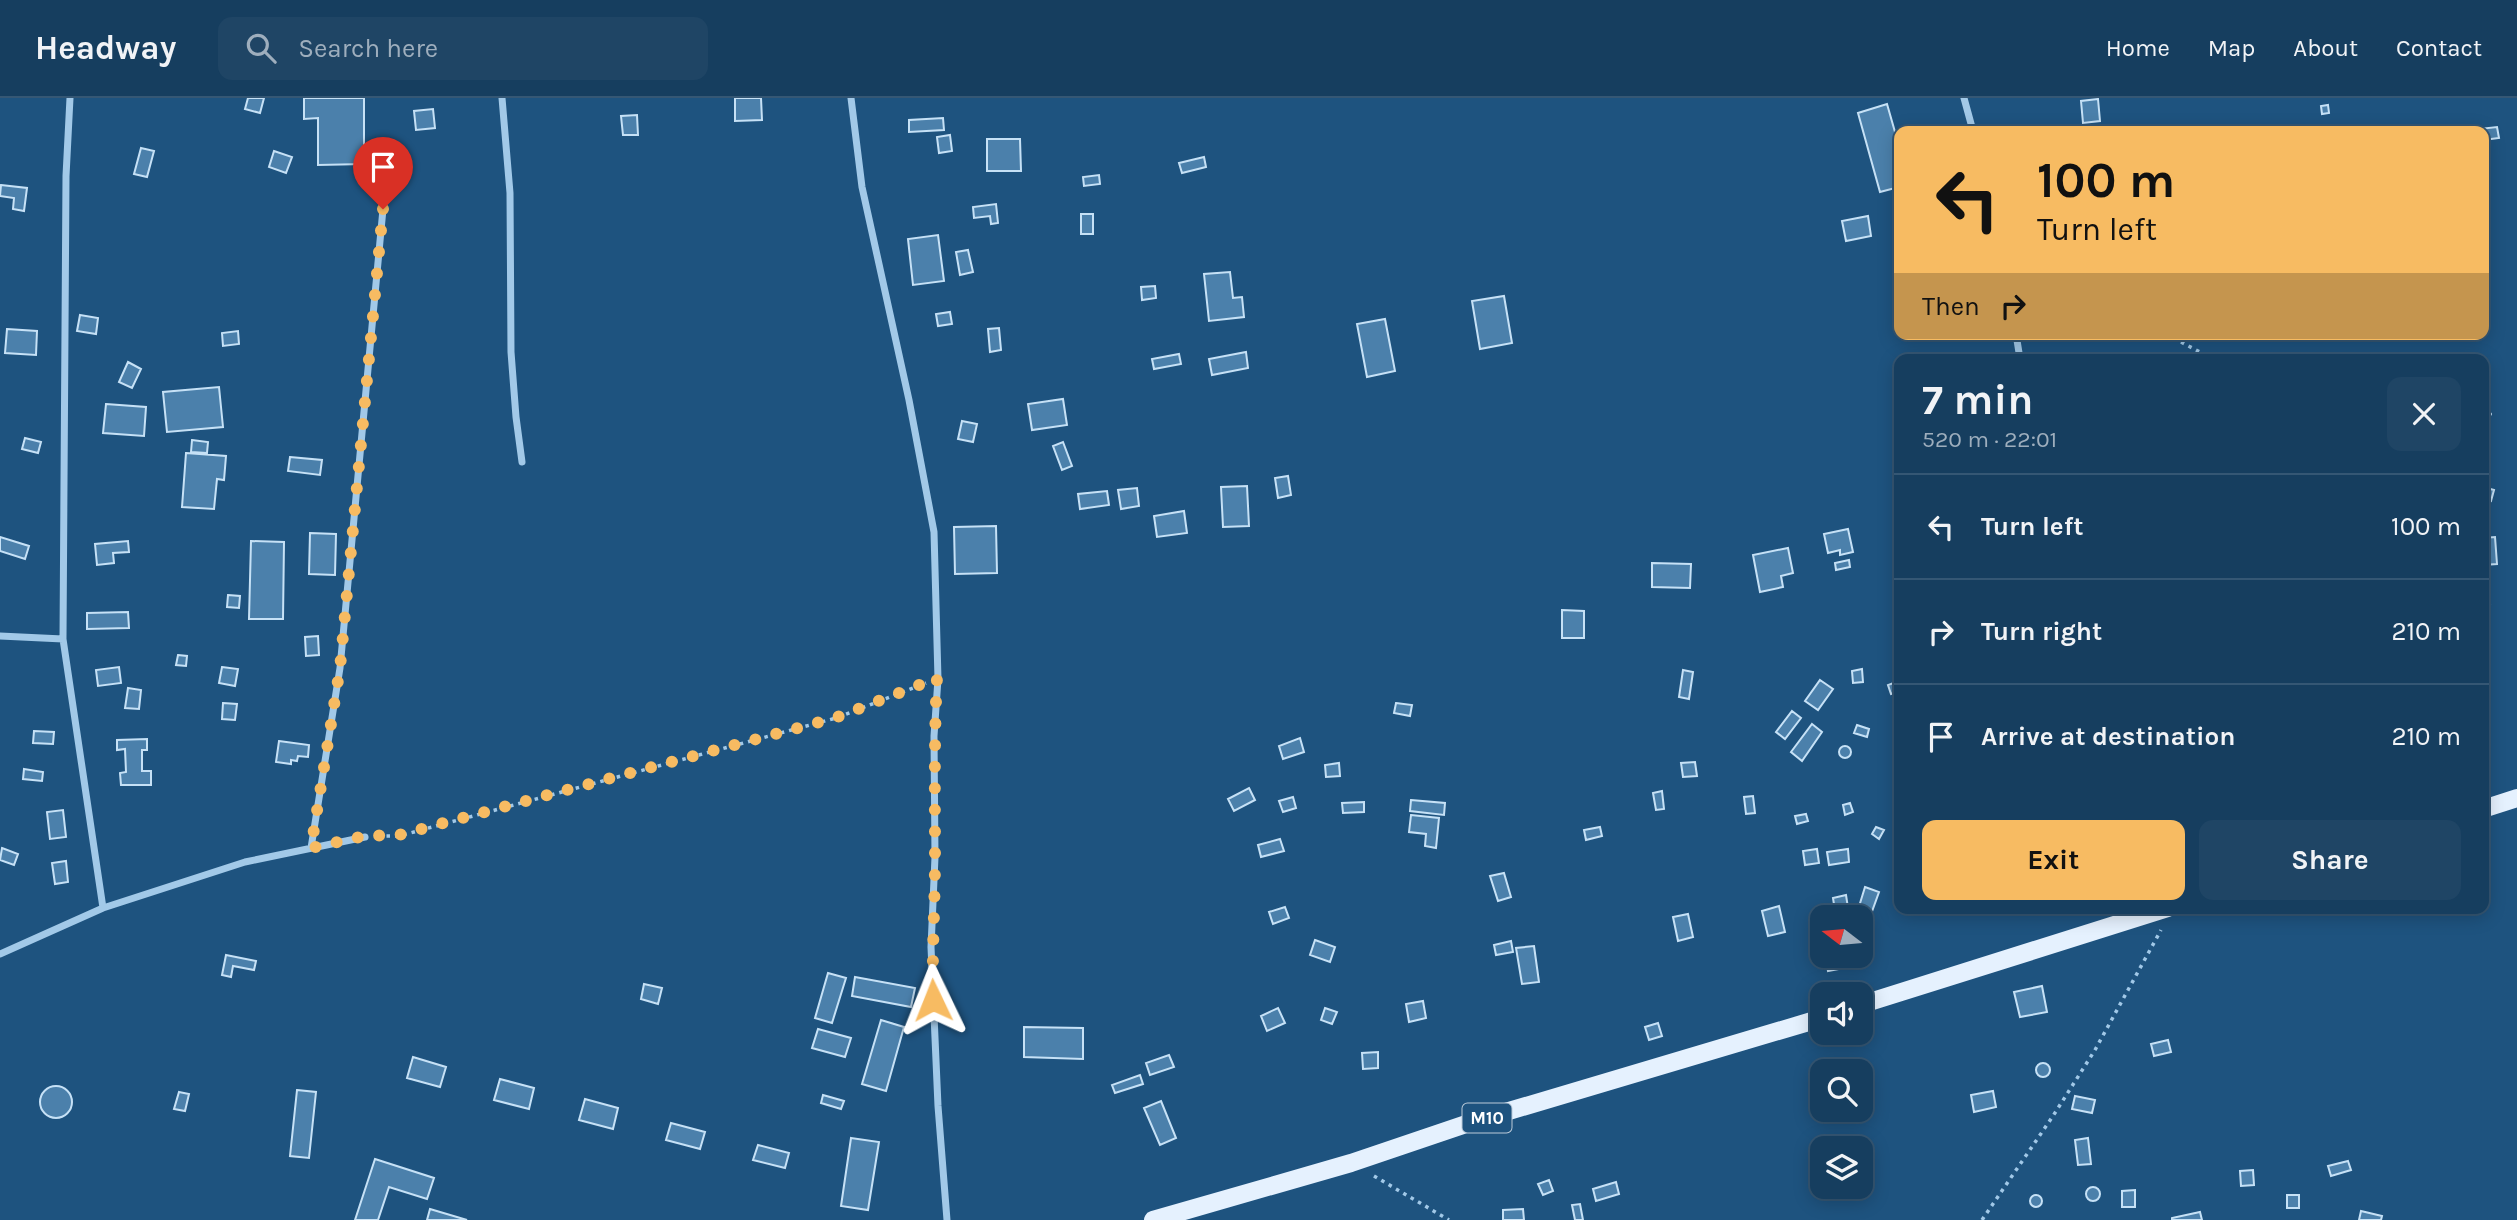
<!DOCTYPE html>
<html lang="en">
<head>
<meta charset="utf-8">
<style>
  :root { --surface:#163e5f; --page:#1f4565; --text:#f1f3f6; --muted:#9eaebd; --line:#355774; --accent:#f7bb62 }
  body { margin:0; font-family:Karla,sans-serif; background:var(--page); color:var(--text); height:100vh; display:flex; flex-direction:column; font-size:26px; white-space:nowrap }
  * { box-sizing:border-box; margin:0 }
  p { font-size:23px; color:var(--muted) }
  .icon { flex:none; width:38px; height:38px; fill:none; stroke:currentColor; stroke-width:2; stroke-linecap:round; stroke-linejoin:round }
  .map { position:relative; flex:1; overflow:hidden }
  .drawer { position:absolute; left:1894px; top:256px; width:595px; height:560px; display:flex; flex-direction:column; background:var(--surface); border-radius:14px; box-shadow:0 4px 18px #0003,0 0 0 2px var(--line) }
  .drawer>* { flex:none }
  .banner { position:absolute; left:1894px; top:28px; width:595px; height:214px; border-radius:14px; box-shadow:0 4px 18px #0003,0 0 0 2px var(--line); background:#f7bb62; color:#111; overflow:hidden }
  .needle { width:46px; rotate:286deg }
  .buttons { position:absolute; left:1810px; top:807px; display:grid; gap:14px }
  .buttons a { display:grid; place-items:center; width:63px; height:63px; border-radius:14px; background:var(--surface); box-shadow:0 4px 18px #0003,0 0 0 2px var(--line); font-size:35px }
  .pin { position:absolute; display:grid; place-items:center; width:60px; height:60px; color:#fff; margin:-72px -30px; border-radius:50% 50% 50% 0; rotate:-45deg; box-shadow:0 0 7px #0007 }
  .pin .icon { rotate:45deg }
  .me { position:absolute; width:77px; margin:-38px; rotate:358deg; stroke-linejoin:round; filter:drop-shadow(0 0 5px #0008) }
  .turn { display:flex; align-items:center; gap:24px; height:147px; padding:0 28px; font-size:32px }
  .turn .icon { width:91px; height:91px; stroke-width:2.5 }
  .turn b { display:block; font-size:49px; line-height:60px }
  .then { display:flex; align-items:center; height:66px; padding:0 28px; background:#0003; gap:14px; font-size:26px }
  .round { display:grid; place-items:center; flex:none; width:74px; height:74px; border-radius:14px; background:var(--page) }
  .headline { display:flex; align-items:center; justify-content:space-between; height:119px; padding:0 28px }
  h1 { font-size:42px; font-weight:700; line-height:52px }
  .action { display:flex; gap:14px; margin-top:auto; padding:14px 28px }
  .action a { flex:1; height:80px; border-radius:14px; background:var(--accent); color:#111; font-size:28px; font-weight:700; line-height:80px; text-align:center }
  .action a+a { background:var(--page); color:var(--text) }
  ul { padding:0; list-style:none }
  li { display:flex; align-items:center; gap:21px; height:105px; padding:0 28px; border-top:2px solid var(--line) }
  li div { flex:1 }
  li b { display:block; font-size:26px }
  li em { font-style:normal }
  header { display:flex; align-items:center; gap:42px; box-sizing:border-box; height:98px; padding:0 35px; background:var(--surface); border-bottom:2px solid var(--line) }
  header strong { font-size:33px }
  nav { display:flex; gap:38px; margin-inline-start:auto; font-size:24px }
  .search { width:490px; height:63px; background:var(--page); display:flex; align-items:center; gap:18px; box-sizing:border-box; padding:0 24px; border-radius:14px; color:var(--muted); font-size:26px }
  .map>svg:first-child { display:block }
</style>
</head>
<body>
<header>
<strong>Headway</strong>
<div class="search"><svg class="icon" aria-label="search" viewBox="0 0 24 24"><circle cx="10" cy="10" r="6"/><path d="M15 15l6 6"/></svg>Search here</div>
<nav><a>Home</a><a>Map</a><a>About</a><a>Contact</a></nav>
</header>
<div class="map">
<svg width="2517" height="1122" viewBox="0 0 2517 1122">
  <rect width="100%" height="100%" fill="#1e537f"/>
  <!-- building -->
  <path fill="#4b80ab" stroke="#c6e1f6" stroke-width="2" d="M248 0H264L260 15 245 11Z
    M304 0H364V66L318 67V20L304 21Z
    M735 0H761L762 22 735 23Z
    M2098 1 2100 23 2083 25 2081 3Z
    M1887 6 1899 48V89L1880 94 1858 15Z
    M2328 7 2329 15 2322 16 2321 8Z
    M433 11 435 30 416 32 414 13Z
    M637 17 638 37H623L621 18Z
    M943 20 944 32 909 34V22Z
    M2497 29 2499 40 2483 42V33H2480L2479 31Z
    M950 37 952 53 939 55 937 39Z
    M987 41H1020L1021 73H987Z
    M141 50 154 53 147 79 134 76Z
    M274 53 292 59 286 75 269 69Z
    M1204 59 1206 69 1182 75 1179 65Z
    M1099 77 1100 86 1084 88 1083 79Z
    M1 87 27 90 24 113 13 111 14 100 0 98Z
    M996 106 998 125 991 126 990 118 974 120 973 109Z
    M1081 116H1093V136H1081Z
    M1868 118 1871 138 1846 143 1842 123Z
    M938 137 944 183 913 187 908 141Z
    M968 152 973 174 960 177 956 154Z
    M1230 174 1233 200 1242 199 1244 219 1209 223 1204 176Z
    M1155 188 1156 200 1142 202 1141 189Z
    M1504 198 1512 245 1480 251 1472 203Z
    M950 214 952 226 938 228 936 216Z
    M80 217 98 220 96 236 77 233Z
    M1385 221 1395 273 1367 279 1357 226Z
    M999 230 1001 252 990 254 988 231Z
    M7 231 37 233 36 257 5 255Z
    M238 233 239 246 223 248 222 235Z
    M1246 254 1248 270 1212 277 1209 261Z
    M1179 256 1181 266 1154 271 1152 261Z
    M128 264 141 271 132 290 119 284Z
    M219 289 223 329 167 334 163 294Z
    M1063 301 1067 327 1032 332 1028 306Z
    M106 306 146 309 144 338 103 335Z
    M2483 311 2489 313 2491 316 2487 323H2483Z
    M962 323 977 326 973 344 958 341Z
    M25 340 41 344 38 355 22 351Z
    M192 342 208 344 207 355 191 354Z
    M1063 344 1072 368 1062 372 1053 348Z
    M186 355 226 358 224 382 217 381 214 411 182 409Z
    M290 359 322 362 320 377 288 373Z
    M1288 378 1291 397 1278 400 1275 380Z
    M1247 388 1249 428 1223 429 1221 389Z
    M2483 389 2494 392 2491 403 2483 401Z
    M1137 390 1139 408 1121 411 1118 392Z
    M1107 393 1109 407 1080 411 1078 396Z
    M1184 413 1187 435 1157 439 1154 418Z
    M996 428 997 475 955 476 954 429Z
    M1848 431 1853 454 1840 457V452L1828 455 1824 436Z
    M310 435 336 436 335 477 309 476Z
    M0 439 29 448 25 461 0 453Z
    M2495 439 2497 466 2483 467V440Z
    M128 443 129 454 113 455 114 465 97 467 95 446Z
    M251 443 284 444 283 521H249Z
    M1788 450 1793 475 1781 478 1783 489 1760 494 1753 457Z
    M1849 462 1850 469 1836 472 1835 465Z
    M1652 465 1691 466 1690 490 1652 489Z
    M2488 485 2490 506 2483 507V486Z
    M228 497 240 498 239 510 227 509Z
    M1562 512 1584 513V540H1562Z
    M128 514 129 530 87 531V515Z
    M318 538 319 557 306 558 305 539Z
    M178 557 187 558 186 568 176 567Z
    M119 569 121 585 98 588 96 572Z
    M222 569 238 571 235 588 219 585Z
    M1862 571 1863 584 1853 585 1852 573Z
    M1683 572 1693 574 1689 601 1679 599Z
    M1820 582 1833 591 1818 612 1805 603Z
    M1896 584 1899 594 1891 596 1888 587Z
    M128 590 141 592 139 611 125 610Z
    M223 605 237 606 235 622 222 621Z
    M1396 605 1412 607 1410 618 1394 615Z
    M1792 613 1801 620 1785 641 1776 634Z
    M1812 626 1822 634 1802 663 1791 654Z
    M1857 627 1869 631 1867 639 1854 635Z
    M34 633 54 634 53 646 33 645Z
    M1300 640 1304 654 1283 661 1279 648Z
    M147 641V652H142V673H151V687H121L120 675 126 674 125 651 117 652V642Z
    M279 643 309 647 308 659 298 658 297 663 291 662V666L276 664Z
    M1839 654a6 6 0 1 1 12 0a6 6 0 1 1-12 0Z
    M1695 664 1697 678 1683 679 1681 665Z
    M1339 665 1340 678 1326 679 1325 667Z
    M24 671 43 674 42 683 23 681Z
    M1249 690 1255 702 1234 713 1228 701Z
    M1662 693 1664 711 1656 712 1653 695Z
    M1753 698 1755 715 1746 716 1744 699Z
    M1293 699 1296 710 1283 714 1279 703Z
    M1411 702 1445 705 1444 717 1410 713Z
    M1364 704V714L1343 715 1342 705Z
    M1850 705 1853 714 1845 717 1843 707Z
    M63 712 66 739 50 741 47 714Z
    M1806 716 1808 723 1797 726 1795 718Z
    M1411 717 1439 720 1436 750 1425 748 1426 736 1409 734Z
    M1600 729 1602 738 1586 742 1584 732Z
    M1876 729 1884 732 1879 741 1872 736Z
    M1280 741 1284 753 1261 759 1258 747Z
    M2 750 18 756 14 767 0 762Z
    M1817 751 1819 765 1805 767 1803 753Z
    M1848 751 1849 764 1829 767 1827 754Z
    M66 763 68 784 55 786 52 765Z
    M1504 775 1511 799 1498 803 1490 778Z
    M1865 789 1879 794 1870 819 1857 815Z
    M1846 797 1848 810 1835 813 1833 800Z
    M1779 808 1785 834 1768 838 1762 813Z
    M1285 809 1289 820 1273 826 1269 814Z
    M1688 816 1693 839 1678 843 1673 819Z
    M1315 842 1335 849 1330 864 1310 857Z
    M1511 843 1513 854 1496 857 1494 847Z
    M1534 848 1539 884 1522 886 1516 850Z
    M226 857 256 863 254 872 233 868 231 879 222 877Z
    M1837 859 1839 871 1828 873 1826 861Z
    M828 875 846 880 832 925 815 920Z
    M855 879 915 890 911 909 852 898Z
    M644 886 662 890 658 906 641 901Z
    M2042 888 2047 914 2020 919 2014 894Z
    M1423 903 1426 920 1409 924 1406 906Z
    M1278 910 1285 925 1267 933 1261 918Z
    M1325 910 1337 914 1332 926 1321 922Z
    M881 922 904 929 886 993 862 986Z
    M1658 925 1662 938 1649 942 1645 929Z
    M1024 929 1083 930V961L1024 959Z
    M818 931 851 940 845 959 812 950Z
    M2168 942 2171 954 2154 958 2151 946Z
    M1378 954V970L1363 971 1362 955Z
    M1169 957 1174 969 1150 977 1146 965Z
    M413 959 446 969 440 989 407 980Z
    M2036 972a7 7 0 1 1 14 0a7 7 0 1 1-14 0Z
    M1140 977 1143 986 1115 995 1112 987Z
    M500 981 534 990 529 1011 494 1002Z
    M40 1004a16 16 0 1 1 32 0a16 16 0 1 1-32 0Z
    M297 992 316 994 309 1060 290 1058Z
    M1993 993 1996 1009 1974 1014 1971 997Z
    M179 994 189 996 185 1013 174 1011Z
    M823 997 844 1003 841 1011 821 1005Z
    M2075 998 2095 1002 2092 1015 2072 1011Z
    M585 1001 618 1010 613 1031 579 1022Z
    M1161 1003 1176 1040 1160 1047 1144 1010Z
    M671 1025 705 1034 700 1051 666 1042Z
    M851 1040 879 1044 868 1112 841 1108Z
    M2088 1040 2091 1066 2078 1067 2075 1042Z
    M758 1047 789 1055 785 1070 753 1062Z
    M375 1061 434 1080 427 1101 389 1089 378 1122H355Z
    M2348 1063 2351 1072 2331 1078 2328 1068Z
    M2253 1072 2254 1087 2241 1088 2240 1073Z
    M1549 1082 1553 1093 1543 1097 1538 1086Z
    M1616 1084 1619 1096 1596 1103 1593 1091Z
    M2086 1096a7 7 0 1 1 14 0a7 7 0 1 1-14 0Z
    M2135 1092V1109H2122V1093Z
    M2287 1097H2299V1110H2287Z
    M2030 1103a6 6 0 1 1 12 0a6 6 0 1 1-12 0Z
    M1580 1106 1583 1122H1575L1572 1107Z
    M430 1111 467 1122H427Z
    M1523 1111 1524 1122H1503V1112Z
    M2361 1113 2382 1118 2381 1122H2359Z
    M2200 1114 2202 1122H2172V1120Z"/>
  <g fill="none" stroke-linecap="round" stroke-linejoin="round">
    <!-- path -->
    <path stroke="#a2c9e8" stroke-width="3.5" stroke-dasharray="3.5 5" stroke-linecap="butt" d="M2166 236 2213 261
      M378 738H399L836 620 926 585
      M1374 1078 1449 1122
      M1982 1122 2053 1018 2095 952 2161 832"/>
    <!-- street -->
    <path stroke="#a2c9e8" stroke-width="7" d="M502 0 510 95 511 254 516 319 522 364
      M851 0 862 89 909 302 934 434 938 581 934 638 935 759 931 849 938 1008 947 1122
      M1964 0 1973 33
      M2016 236 2020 261
      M0 538 63 541 66 78 70 0
      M63 541 103 810
      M311 750 340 570 383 111
      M0 856 103 810 245 764 365 739"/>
    <!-- primary -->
    <path stroke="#e5f1fe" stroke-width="18" d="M2483 711 2517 700
      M1860 907 2168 810
      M1153 1122 1351 1065 1472 1024 1822 920"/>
  </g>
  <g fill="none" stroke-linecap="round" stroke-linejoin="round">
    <!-- route -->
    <path stroke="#f7bb62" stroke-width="12" stroke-dasharray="0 21.6" d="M383 111 340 570 311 750 365 738 399 737 835 620 937 580C934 640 935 698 935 757 935 806 932 853 933 902"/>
  </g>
  <g text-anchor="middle" stroke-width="7" stroke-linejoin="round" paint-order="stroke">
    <!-- shield labels -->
    <rect fill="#1e537f" stroke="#bccbd9" stroke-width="2" x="1462.5" y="1005.5" width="49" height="29" rx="5"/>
    <g font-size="18" font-weight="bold" fill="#fff">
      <text x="1487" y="1026">M10</text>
    </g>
  </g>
</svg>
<div class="buttons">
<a><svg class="needle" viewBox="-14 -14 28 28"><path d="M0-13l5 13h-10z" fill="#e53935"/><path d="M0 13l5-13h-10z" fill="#9eaebd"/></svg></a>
<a><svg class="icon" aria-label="sound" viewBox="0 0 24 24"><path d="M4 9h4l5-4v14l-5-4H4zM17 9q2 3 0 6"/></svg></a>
<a><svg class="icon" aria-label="search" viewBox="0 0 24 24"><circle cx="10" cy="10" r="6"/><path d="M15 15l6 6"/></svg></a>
<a><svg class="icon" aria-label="layers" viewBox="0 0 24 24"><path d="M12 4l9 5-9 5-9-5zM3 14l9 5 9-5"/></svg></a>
</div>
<div class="pin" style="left:383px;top:111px;background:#d93025"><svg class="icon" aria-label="arrive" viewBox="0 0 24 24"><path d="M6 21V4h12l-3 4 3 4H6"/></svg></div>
<svg class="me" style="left:933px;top:902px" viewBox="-20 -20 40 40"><path d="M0-17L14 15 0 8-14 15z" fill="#f7bb62" stroke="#fff" stroke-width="4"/></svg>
<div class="banner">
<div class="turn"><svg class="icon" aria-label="left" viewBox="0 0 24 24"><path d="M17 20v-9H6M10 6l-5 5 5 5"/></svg><div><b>100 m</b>Turn left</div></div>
<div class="then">Then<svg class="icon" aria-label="right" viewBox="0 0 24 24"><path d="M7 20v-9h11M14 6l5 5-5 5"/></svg></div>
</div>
<section class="drawer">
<div class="headline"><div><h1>7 min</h1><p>520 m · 22:01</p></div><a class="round"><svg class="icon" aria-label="close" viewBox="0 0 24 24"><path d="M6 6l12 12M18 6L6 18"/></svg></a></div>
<ul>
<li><svg class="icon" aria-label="left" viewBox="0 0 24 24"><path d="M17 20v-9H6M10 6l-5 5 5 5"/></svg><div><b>Turn left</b></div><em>100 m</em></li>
<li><svg class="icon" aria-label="right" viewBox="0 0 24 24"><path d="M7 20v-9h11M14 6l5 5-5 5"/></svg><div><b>Turn right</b></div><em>210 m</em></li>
<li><svg class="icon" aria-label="arrive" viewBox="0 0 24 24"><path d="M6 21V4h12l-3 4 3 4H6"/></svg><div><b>Arrive at destination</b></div><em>210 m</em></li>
</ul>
<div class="action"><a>Exit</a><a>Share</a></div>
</section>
</div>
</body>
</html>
